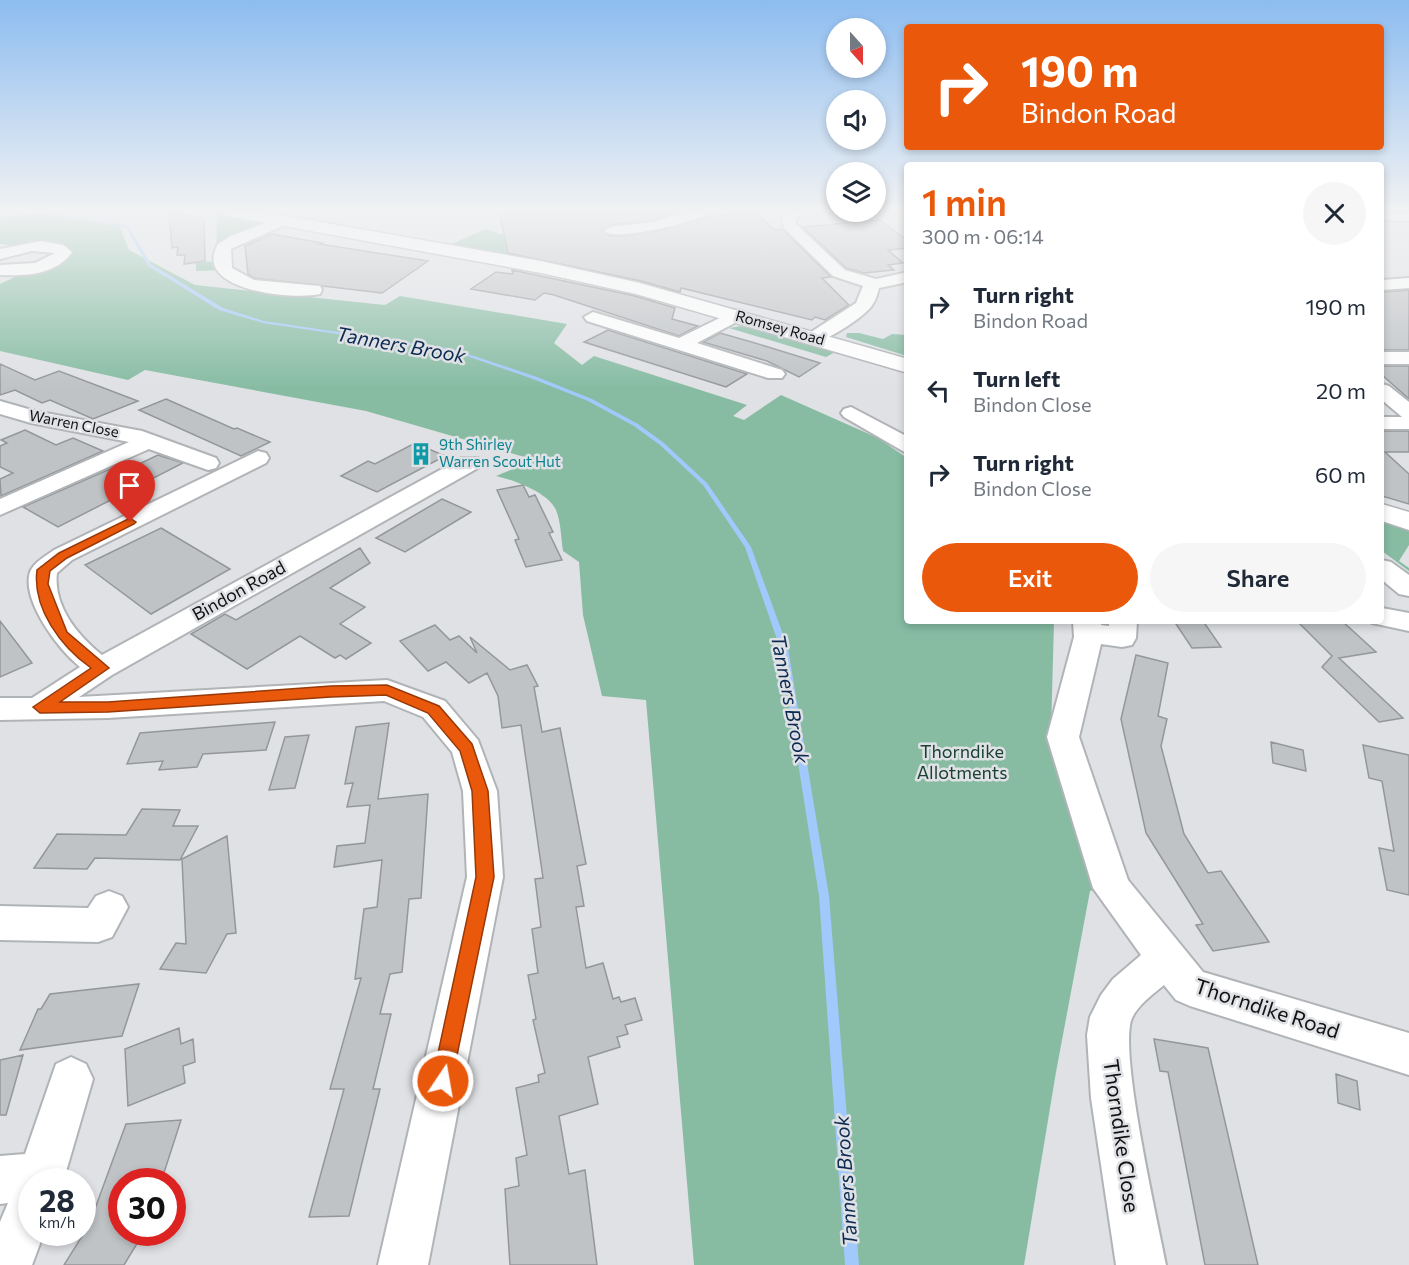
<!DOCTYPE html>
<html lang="en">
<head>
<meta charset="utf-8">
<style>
  :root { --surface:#fff; --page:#f6f6f7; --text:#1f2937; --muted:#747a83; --accent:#ea580c }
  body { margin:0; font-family:Commissioner,sans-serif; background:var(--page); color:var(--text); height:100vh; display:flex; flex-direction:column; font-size:22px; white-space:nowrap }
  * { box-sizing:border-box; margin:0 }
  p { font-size:20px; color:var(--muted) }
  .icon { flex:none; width:33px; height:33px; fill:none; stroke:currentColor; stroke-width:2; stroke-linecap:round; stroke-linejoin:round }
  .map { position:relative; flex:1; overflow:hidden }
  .drawer { position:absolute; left:904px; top:162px; width:480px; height:462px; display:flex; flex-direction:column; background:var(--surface); border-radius:6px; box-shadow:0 3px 9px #0003 }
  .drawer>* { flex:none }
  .banner { position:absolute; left:904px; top:24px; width:480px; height:126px; border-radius:6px; box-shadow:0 3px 9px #0003; background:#ea580c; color:#fff; overflow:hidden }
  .needle { width:39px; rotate:159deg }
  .fabs { position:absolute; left:826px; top:18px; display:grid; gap:12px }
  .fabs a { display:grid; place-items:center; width:60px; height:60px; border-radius:50%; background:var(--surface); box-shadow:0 3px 9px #0003; font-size:30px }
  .speed { position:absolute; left:18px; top:1168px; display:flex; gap:12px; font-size:30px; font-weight:700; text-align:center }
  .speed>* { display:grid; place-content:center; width:78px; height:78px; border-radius:50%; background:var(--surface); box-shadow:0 3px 9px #0003; line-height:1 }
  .speed small { font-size:15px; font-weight:400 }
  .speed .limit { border:9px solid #d22; background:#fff; color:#111 }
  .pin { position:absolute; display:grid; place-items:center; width:51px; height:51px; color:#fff; margin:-62px -26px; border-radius:50% 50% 50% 0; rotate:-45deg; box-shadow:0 0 6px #0007 }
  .pin .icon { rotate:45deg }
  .me { position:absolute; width:66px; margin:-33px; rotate:12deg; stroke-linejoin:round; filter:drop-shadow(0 0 4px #0008) }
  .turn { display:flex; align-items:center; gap:21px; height:126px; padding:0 18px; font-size:27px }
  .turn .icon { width:78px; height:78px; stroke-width:2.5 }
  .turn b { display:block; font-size:42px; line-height:51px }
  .round { display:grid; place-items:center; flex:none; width:63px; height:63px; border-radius:32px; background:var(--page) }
  .overview { display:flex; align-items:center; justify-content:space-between; height:102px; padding:0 18px }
  h1 { font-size:36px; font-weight:600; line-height:45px; color:var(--accent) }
  .cta { display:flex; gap:12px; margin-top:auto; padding:12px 18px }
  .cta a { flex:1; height:69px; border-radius:36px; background:var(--accent); color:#fff; font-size:24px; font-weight:600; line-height:69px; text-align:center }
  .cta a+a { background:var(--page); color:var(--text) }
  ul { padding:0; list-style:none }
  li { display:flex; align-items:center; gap:18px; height:84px; padding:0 18px }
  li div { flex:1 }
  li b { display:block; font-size:22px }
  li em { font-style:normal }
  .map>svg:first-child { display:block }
</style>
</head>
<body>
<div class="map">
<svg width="1409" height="1265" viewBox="0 0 1409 1265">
  <rect width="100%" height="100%" fill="#dfe1e5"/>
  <!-- built -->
  <path fill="#ccd3dc" d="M0 211H127L119 225 41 214 0 217Z"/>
  <!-- green -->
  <path fill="#87bca3" d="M41 214 119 225 129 250 195 285 385 305 400 296 567 324 554 343 582 365 594 356 747 405 733 416 744 420 781 395 878 438 907 458 908 621H1054L1051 732 1098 889 1090 891 1056 1072 1024 1265H694L646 700 602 696 583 615 579 562 563 551C561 538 561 522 556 510 548 492 513 480 496 476L523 465 528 458 366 411 145 370 128 380 0 351V284L68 252 0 244V217Z
    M217 214 273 225 223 247 225 270 196 271V263L216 261Z
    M486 229 504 235 506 245 537 246 512 257 449 245Z
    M741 326 827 348 837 351 826 357 729 328Z
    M847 333H859L883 339 892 334 907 335V356L846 337Z
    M1382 521 1409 529V545L1399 561 1409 568V571L1382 551Z"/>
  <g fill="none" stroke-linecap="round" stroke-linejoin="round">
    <!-- stream -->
    <path fill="#a2c8fc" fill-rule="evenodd" d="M49 213 128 226 151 264 223 308 264 321 453 349 537 377 592 399 638 424 664 443 707 483 751 547 788 648 829 896 859 1265H845L819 896 780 648 745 547 703 485 660 445 634 426 588 401 533 379 452 351 263 323 219 310 148 266 126 228 50 215Z"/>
  </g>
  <!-- building -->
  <path fill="#c0c3c6" stroke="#94979a" stroke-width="1.5" d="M169 211 204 219 205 261 184 264 185 255H177L178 247 172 248Z
    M540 211H680L653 220 611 225 602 230 610 236H623L658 231 706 217 754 212 775 230 782 229 831 277 822 278 849 305 825 320 815 317 812 320 681 288 680 292 641 281 508 253 500 215Z
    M880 220 908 241V248L888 250 903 263 888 265 894 270 864 273 846 268 803 227Z
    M272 234 322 243 320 244 428 261 382 293 254 278 248 274 245 246Z
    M512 270 635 296 675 308 672 319 698 326 679 336 554 295 544 293 535 300 471 289 496 272 513 274Z
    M1409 290V350H1382V292Z
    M608 330 747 374 726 387 584 342Z
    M720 333 755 343 820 363 799 377 767 361 703 342Z
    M0 364 35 380 59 371 138 401 93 419 50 400 42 403 15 390 0 395Z
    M1382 366H1409V399L1382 375Z
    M166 399 234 429 237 428 270 442 241 456 139 410Z
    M25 430 56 445 73 438 103 451 1 496 0 479 13 473 0 467V446L7 443 1 440Z
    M1382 431H1409V452H1385L1409 474V504L1382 496Z
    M415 443 445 456 377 492 341 476 368 461 375 464Z
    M158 455 183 463 58 527 23 507 126 462 135 466Z
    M523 485 529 497 535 495 553 532 549 533 562 560 526 567 515 540 519 539 497 490Z
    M442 499 471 512 405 552 376 538Z
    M161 528 230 569 151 614 85 565Z
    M360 548 370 563 330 588 365 607 340 624 371 643 346 659 340 655 335 658 300 636 247 669 191 634 225 614 236 620Z
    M0 621 32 663 0 677Z
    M1174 621H1203L1221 647 1192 648Z
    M1297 621H1342L1376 652 1339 658 1403 718 1379 722 1322 667 1332 656Z
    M435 625 450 640 459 636 477 653 470 637 510 670 527 665 538 686 534 687 542 732 560 728 586 864 577 866 584 906 576 907 586 968 603 963 613 999 619 997 621 1002 635 998 642 1020 625 1025 628 1034 617 1037 620 1047 588 1057 598 1104 559 1116 569 1174 585 1170 597 1265H510L505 1189 519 1186 516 1158 527 1155 516 1088 539 1082 538 1075 545 1073 533 1020 536 1019 528 975 538 973 532 929 541 927 535 879 543 878 521 725 502 728 498 696 487 673 469 683 446 662 428 671 400 641Z
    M1136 655 1168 663 1158 716 1167 719 1161 746 1184 834 1208 873 1221 871 1269 942 1213 951 1196 925 1203 924 1146 833 1121 719Z
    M275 722 266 750 203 754 197 767 159 770 163 761 127 764 140 733Z
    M389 723 378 799 428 794 421 898 409 899 402 972 390 974 380 1014H391L373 1089H380L349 1216 309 1217 344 1089H330L361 978 355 979 364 909 377 907 382 860 334 867 337 846 365 843 370 805 347 807 353 783 345 784 356 727Z
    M309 735 295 788 269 790 285 737Z
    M1271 742 1303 750 1306 771 1273 763Z
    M1363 745 1409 755V895L1387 890 1379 848 1394 851 1382 781 1369 778Z
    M142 809 180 810 173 826H198L180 860 95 858 87 869 34 868 57 834 126 835Z
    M227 836 236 933 227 934 206 973 160 969 176 943 186 944 182 859Z
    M139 984 122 1036 20 1050 38 1009H41L50 994Z
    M179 1028 181 1044 193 1039 195 1062 183 1066 185 1083 128 1106 125 1049Z
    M1154 1039 1208 1048 1258 1265H1205L1168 1072 1160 1071Z
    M23 1055 6 1115H0V1060Z
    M1336 1074 1357 1081 1360 1110 1338 1103Z
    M181 1120 161 1182H122V1233L141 1237 124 1265H64L89 1225 126 1124Z"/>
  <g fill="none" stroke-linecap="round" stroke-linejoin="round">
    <!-- minor casing -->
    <g stroke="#b1b4b7" stroke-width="4">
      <path id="minor" d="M689 211H712C701 222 614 242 604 231L611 227 653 222Z
        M788 211H804L796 219V224L845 270 876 279 908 272V282L879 288C877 296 875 303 869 309 859 320 822 345 808 342L806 338 808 334 856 303 863 286 833 276 784 228 782 218Z
        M1385 213H1409V221L1382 220V214Z
        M282 217 289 221 287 224 231 249 232 268 254 280 320 286 322 290 320 294C294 300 191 291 218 244L231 236Z
        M41 241 63 245 72 252C56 275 26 276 0 275V265L35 263 55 253 32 251 0 259V249Z
        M1409 278V288L1382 290V280Z
        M736 310 742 311 745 315 742 319 697 343 782 370 785 374 782 378H768L587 321 584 317 593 312 679 338Z
        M1382 352H1409V364H1382Z
        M1382 384 1389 386 1409 402V429H1382V417H1402L1382 400Z
        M0 401 35 411 142 431 216 458 219 463 216 468 208 470 149 449 0 515V499L129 442 31 423 0 414Z
        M851 407 908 437V454L844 417 841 413 844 409Z
        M258 451 266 453 269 458 266 463 72 560 57 573C53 606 78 636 102 655L462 458H478L481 463 478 468 112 675 79 697 387 680 445 701 478 740 497 791 503 877 428 1265H378L467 877 463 791 452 752 423 717 384 701 108 718 0 720V698H32L80 667C59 650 21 601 30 572 34 562 46 556 54 550Z
        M1382 560 1391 562 1409 575V596L1399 594 1382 580Z
        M1382 608 1409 613V631L1372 623 1371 621H1382Z
        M1073 621H1101V625L1109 626V621H1137L1136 638 1132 645 1122 647 1101 644 1079 737 1128 880 1203 972 1409 1033V1075L1190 1006 1176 1000 1164 985C1153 994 1138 1005 1132 1018 1118 1050 1158 1222 1166 1265H1116L1091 1098 1087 1035 1090 1017 1101 995 1113 979 1141 955 1093 888 1047 737 1074 637Z
        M109 891 122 896 128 907 112 937 98 942 0 940V906L88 908 96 896Z
        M71 1057 86 1064 93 1079 63 1182H32V1233H44L32 1265H0V1222L8 1203 0 1204V1156L25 1154 56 1064Z"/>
    </g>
    <!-- major casing -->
    <g stroke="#b1b4b7" stroke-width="3">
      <path id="major" d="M221 211H258L541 261 640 283 908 359V373L636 294 541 273 229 216Z
        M1382 504 1409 512V530L1382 521Z"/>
    </g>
    <!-- minor -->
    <use href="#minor" fill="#fff" fill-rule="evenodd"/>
    <!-- major -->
    <use href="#major" fill="#fff" fill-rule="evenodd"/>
  </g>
  <!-- sky -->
  <linearGradient id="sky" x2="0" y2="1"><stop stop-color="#8cbcf0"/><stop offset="0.54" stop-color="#f1f2f3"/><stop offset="1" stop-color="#f1f2f3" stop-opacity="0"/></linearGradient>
  <rect width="1409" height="388" fill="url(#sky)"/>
  <!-- route -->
  <path fill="#ea580c" stroke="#983908" stroke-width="1.5" d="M130 518 136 522 134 524 67 558 50 571 48 584 67 632 109 668 60 702H108L331 686 387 685 439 706 472 744 488 791 494 877 450 1089 443 1092 436 1089 432 1081 476 877 472 791 460 751 428 713 386 695 331 697 108 712 40 713 33 707 91 668C61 647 32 608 37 570L59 553Z"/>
  <!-- icons -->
  <defs>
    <g id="building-bare" transform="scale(1.8)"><path d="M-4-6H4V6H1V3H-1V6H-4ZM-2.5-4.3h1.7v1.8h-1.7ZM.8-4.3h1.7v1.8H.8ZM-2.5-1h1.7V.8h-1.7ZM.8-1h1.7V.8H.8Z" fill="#0f9aa8" stroke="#dfe1e5" stroke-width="2.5" paint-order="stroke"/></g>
  </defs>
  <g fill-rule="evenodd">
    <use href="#building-bare" x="421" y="454"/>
  </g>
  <g text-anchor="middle" stroke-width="5" stroke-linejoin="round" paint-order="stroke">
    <!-- far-street labels -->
    <g font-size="15" fill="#121213" stroke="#dfe1e5">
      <text transform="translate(780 328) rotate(16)" y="5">Romsey Road</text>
      <text transform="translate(74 424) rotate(11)" y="5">Warren Close</text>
    </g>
    <!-- far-culture labels -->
    <g font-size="15" fill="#0d838f" stroke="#dfe1e5" text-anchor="start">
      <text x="439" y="450">9th Shirley<tspan x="439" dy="17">Warren Scout Hut</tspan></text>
    </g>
    <!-- street labels -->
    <g font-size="18" fill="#121213" stroke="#dfe1e5">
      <text transform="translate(239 591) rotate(-29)" y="6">Bindon Road</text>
    </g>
    <!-- park labels -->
    <g font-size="18" fill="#194131" stroke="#dfe1e5">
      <text x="962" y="758">Thorndike<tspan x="962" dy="21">Allotments</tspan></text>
    </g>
    <!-- water labels -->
    <g font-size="20" font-style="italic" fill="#0c2b53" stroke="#dfe1e5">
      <text transform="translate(401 345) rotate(10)" y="7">Tanners Brook</text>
      <text transform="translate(790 699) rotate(79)" y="7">Tanners Brook</text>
      <text transform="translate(846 1181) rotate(-94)" y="7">Tanners Brook</text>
    </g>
    <!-- near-street labels -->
    <g font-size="21" fill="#121213" stroke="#dfe1e5">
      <text transform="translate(1267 1009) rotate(18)" y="7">Thorndike Road</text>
      <text transform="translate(1121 1136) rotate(82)" y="7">Thorndike Close</text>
    </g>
  </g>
</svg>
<div class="fabs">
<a><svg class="needle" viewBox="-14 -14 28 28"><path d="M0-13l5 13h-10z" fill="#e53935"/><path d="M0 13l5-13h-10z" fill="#747a83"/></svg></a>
<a><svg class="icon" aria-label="sound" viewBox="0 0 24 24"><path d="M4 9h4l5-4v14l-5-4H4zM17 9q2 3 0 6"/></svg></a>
<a><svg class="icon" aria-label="layers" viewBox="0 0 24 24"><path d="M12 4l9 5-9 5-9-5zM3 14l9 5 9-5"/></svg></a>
</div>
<div class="speed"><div>28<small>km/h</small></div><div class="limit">30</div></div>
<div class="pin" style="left:130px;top:522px;background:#d93025"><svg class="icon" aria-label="arrive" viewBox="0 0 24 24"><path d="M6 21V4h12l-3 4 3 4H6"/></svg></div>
<svg class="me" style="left:443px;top:1081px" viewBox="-20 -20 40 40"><circle r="17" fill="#ea580c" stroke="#fff" stroke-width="3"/><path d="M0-11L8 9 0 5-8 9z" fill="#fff"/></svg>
<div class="banner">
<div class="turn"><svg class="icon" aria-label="right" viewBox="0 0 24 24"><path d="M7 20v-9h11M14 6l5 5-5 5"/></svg><div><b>190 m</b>Bindon Road</div></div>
</div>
<section class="drawer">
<div class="overview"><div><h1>1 min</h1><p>300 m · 06:14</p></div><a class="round"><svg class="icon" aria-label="close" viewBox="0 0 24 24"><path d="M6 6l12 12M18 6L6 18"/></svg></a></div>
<ul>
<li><svg class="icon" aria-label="right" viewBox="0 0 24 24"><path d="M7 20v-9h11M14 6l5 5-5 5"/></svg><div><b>Turn right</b><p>Bindon Road</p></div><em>190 m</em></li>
<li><svg class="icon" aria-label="left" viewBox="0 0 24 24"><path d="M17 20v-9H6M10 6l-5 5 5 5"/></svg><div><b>Turn left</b><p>Bindon Close</p></div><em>20 m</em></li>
<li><svg class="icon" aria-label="right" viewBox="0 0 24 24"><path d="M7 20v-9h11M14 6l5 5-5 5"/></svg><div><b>Turn right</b><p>Bindon Close</p></div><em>60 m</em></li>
</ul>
<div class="cta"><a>Exit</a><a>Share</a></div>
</section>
</div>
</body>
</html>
